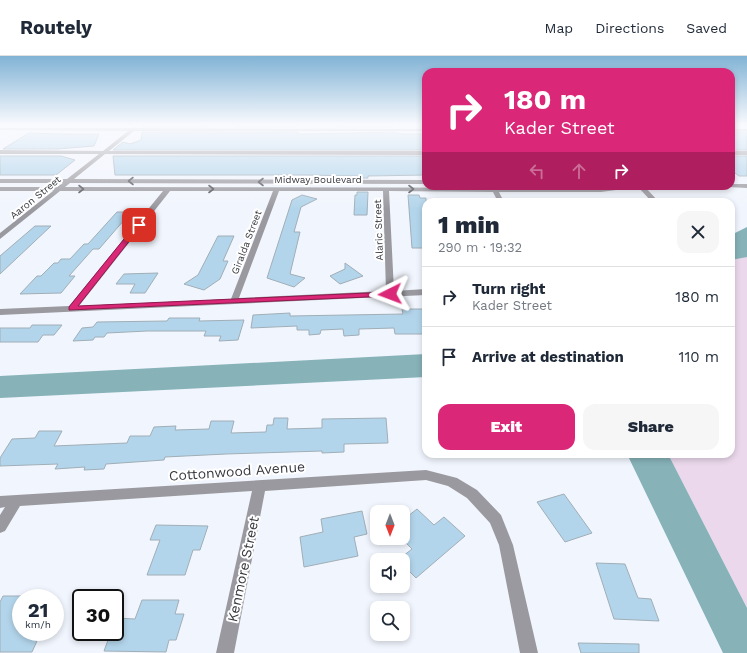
<!DOCTYPE html>
<html lang="en">
<head>
<meta charset="utf-8">
<style>
  :root { --surface:#fff; --page:#f6f6f7; --text:#1f2937; --muted:#747a83; --line:#e0e1e3; --accent:#db2777 }
  body { margin:0; font-family:"Work Sans",sans-serif; background:var(--page); color:var(--text); height:100vh; display:flex; flex-direction:column; font-size:15px; white-space:nowrap }
  * { box-sizing:border-box; margin:0 }
  p { font-size:13px; color:var(--muted) }
  .icon { flex:none; width:22px; height:22px; fill:none; stroke:currentColor; stroke-width:2; stroke-linecap:round; stroke-linejoin:round }
  .map { position:relative; flex:1; overflow:hidden }
  .drawer { position:absolute; left:422px; top:142px; width:313px; height:260px; display:flex; flex-direction:column; background:var(--surface); border-radius:12px; box-shadow:0 2px 6px #0003 }
  .drawer>* { flex:none }
  .guide { position:absolute; left:422px; top:12px; width:313px; height:122px; border-radius:12px; box-shadow:0 2px 6px #0003; background:#db2777; color:#fff; overflow:hidden }
  .needle { width:26px; rotate:180deg }
  .controls { position:absolute; left:370px; top:449px; display:grid; gap:8px }
  .controls a { display:grid; place-items:center; width:40px; height:40px; border-radius:8px; background:var(--surface); box-shadow:0 2px 6px #0003; font-size:20px }
  .speed { position:absolute; left:12px; top:533px; display:flex; gap:8px; font-size:20px; font-weight:700; text-align:center }
  .speed>* { display:grid; place-content:center; width:52px; height:52px; border-radius:50%; background:var(--surface); box-shadow:0 2px 6px #0003; line-height:1 }
  .speed small { font-size:10px; font-weight:400 }
  .speed .limit { border:2px solid #111; border-radius:6px; background:#fff; color:#111 }
  .pin { position:absolute; display:grid; place-items:center; width:34px; height:34px; color:#fff; margin:-17px; border-radius:8px; box-shadow:0 2px 6px #0006 }
  .me { position:absolute; width:44px; margin:-22px; rotate:267deg; stroke-linejoin:round; filter:drop-shadow(0 0 3px #0008) }
  .turn { display:flex; align-items:center; gap:14px; height:84px; padding:0 16px; font-size:18px }
  .turn .icon { width:52px; height:52px; stroke-width:2.5 }
  .turn b { display:block; font-size:28px; line-height:34px }
  .lanes { display:flex; align-items:center; height:38px; padding:0 16px; background:#0003; justify-content:center; gap:20px; direction:ltr }
  .lanes .off { opacity:.35 }
  .round { display:grid; place-items:center; flex:none; width:42px; height:42px; border-radius:12px; background:var(--page) }
  .overview { display:flex; align-items:center; justify-content:space-between; height:68px; padding:0 16px }
  h1 { font-size:24px; font-weight:800; line-height:30px }
  .cta { display:flex; gap:8px; margin-top:auto; padding:8px 16px }
  .cta a { flex:1; height:46px; border-radius:12px; background:var(--accent); color:#fff; font-size:16px; font-weight:800; line-height:46px; text-align:center }
  .cta a+a { background:var(--page); color:var(--text) }
  ul { padding:0; list-style:none }
  li { display:flex; align-items:center; gap:12px; height:60px; padding:0 16px; border-top:1px solid var(--line) }
  li div { flex:1 }
  li b { display:block; font-size:15px }
  li em { font-style:normal }
  header { display:flex; align-items:center; gap:24px; box-sizing:border-box; height:56px; padding:0 20px; background:var(--surface); border-bottom:1px solid var(--line) }
  header strong { font-size:19px }
  nav { display:flex; gap:22px; margin-inline-start:auto; font-size:14px }
  .map>svg:first-child { display:block }
</style>
</head>
<body>
<header>
<strong>Routely</strong>
<nav><a>Map</a><a>Directions</a><a>Saved</a></nav>
</header>
<div class="map">
<svg width="747" height="597" viewBox="0 0 747 597">
  <rect width="100%" height="100%" fill="#f1f5fd"/>
  <!-- green -->
  <path fill="#ebd8ec" d="M745 200 747 201V552L668 398H731V204Z"/>
  <!-- water -->
  <path fill="#86b2b8" d="M747 171V201L731 204V179Z
    M426 298V321L0 342V320Z
    M627 398H668L747 552V597H723Z"/>
  <!-- building -->
  <path fill="#b3d5eb" stroke="#a0aeb7" d="M142 69H208L207 71H142Z
    M236 69H298V71H235Z
    M337 69H393V71H337Z
    M142 76H298V78H308L393 76 402 78H426V92H422L423 94H113L123 86 130 88 141 84Z
    M731 76H747V94H731Z
    M29 77 63 78H99L94 90 57 93H3Z
    M0 100H61L75 104 56 119H0Z
    M113 100H424L426 119 368 120V122H358V120L305 119H115Z
    M731 100H747V120H739L731 114Z
    M357 136H368L367 159H354L355 139H357Z
    M302 139 317 143 301 151 294 176H300L290 218 305 222 294 231 267 222 292 144Z
    M408 139H419L420 142H426V192H412Z
    M117 156H131L99 193H93L69 220H75L61 237 20 238 37 220H41L54 207H58L61 203H70L84 188H88Z
    M35 170H51L0 218V200Z
    M218 180H234L223 205H228L220 223 204 234 184 228 198 219Z
    M345 207 363 220 340 228 330 220 345 213Z
    M158 217 145 237H130L135 228H116L124 218Z
    M402 253H426V278H395L394 272 359 273V279L344 280 343 273 321 274 320 278 309 279V274H297V270L251 272 253 259 290 257V260L403 258Z
    M169 262H200L199 265 244 264 238 284 219 285 221 280H204L206 275H147L107 277 104 281H95L93 284 73 285 82 272 93 271 97 266 167 265Z
    M32 269H62L54 279H43L38 286H0V272H30Z
    M274 362H288L287 373 322 372V363L386 362 388 387 344 388V396L322 397V395L226 398 165 401 164 404 106 408 104 413 84 414 85 411 55 413 58 408 0 410V402L12 383 35 382 39 375H62L54 390 127 387 130 380H150L154 371 176 370 175 374 209 373 211 365H234L231 377 266 376 267 369H273Z
    M564 438 592 477 565 486 537 446Z
    M417 453 434 469 444 461 465 480 416 522 403 509V504H398L412 493 403 484V464Z
    M362 455 367 478 354 481 358 500 304 511 300 481 323 476 321 463Z
    M156 469 208 470 200 494H193L185 519H147L160 484H150Z
    M596 507 625 508 638 542 651 543 659 565 614 563Z
    M3 540H21V576H41L32 596H0V546Z
    M142 544H179L175 558H184L176 584H169L166 596 104 595 111 576H115V562L135 563Z
    M578 587 639 588V597H581Z"/>
  <g fill="none" stroke-linecap="round" stroke-linejoin="round">
    <!-- minor -->
    <path fill="#9a999f" fill-rule="evenodd" d="M134 71 136 72 426 73V75H134L109 95H426V99L105 98 74 123 426 124V128L70 127 65 131 601 132 620 130H644L659 146H652L638 131 601 136H499L504 146H498L493 136 389 135 394 235 426 233V239L0 259V253L69 250 163 135H60L0 183V177L53 135H0V131H57L63 127H0V123H67L99 98H0V94L103 95 128 75 0 74V72H131ZM170 135H273L231 243 79 250ZM279 135H383L386 235 239 242Z
      M731 73H747V75H731Z
      M731 95H747V99H731Z
      M731 128H747V132L729 131 728 130H731Z
      M426 414 457 422 477 434 501 459 513 489 538 597H520L499 489 490 467 467 442 448 430 426 424 265 435 234 597H216L252 435 20 450 5 475 0 477V459L5 451 0 452V440Z"/>
  </g>
  <!-- one-way arrows -->
  <defs><path id="oneway-chevron" d="M-2-3.5L2.5 0L-2 3.5" fill="none" stroke-width="1.6" stroke-linecap="round" stroke-linejoin="round"/></defs>
  <g stroke="#505258">
    <use href="#oneway-chevron" transform="translate(131 125) rotate(-180)"/>
    <use href="#oneway-chevron" transform="translate(261 126) rotate(-180)"/>
    <use href="#oneway-chevron" transform="translate(81 133)"/>
    <use href="#oneway-chevron" transform="translate(211 133)"/>
    <use href="#oneway-chevron" transform="translate(411 133)"/>
  </g>
  <!-- sky -->
  <linearGradient id="sky" x2="0" y2="1"><stop stop-color="#81b3d5"/><stop offset="0.45" stop-color="#f9fafe"/><stop offset="1" stop-color="#f9fafe" stop-opacity="0"/></linearGradient>
  <rect width="747" height="153" fill="url(#sky)"/>
  <!-- route -->
  <path fill="#db2777" stroke="#8e194d" d="M137 167 142 169 78 250 390 236 394 238 390 240 69 254V251Z"/>
  <g text-anchor="middle" stroke-width="4" stroke-linejoin="round" paint-order="stroke">
    <!-- far-street labels -->
    <g font-size="10" fill="#383a40" stroke="#fff">
      <text x="318" y="127">Midway Boulevard</text>
      <text transform="translate(35 141) rotate(-39)" y="4">Aaron Street</text>
      <text transform="translate(378 174) rotate(-92)" y="4">Alaric Street</text>
      <text transform="translate(246 186) rotate(-69)" y="4">Giralda Street</text>
    </g>
    <!-- near-street labels -->
    <g font-size="14" fill="#383a40" stroke="#fff">
      <text transform="translate(237 415) rotate(-4)" y="5">Cottonwood Avenue</text>
      <text transform="translate(243 513) rotate(-78)" y="5">Kenmore Street</text>
    </g>
  </g>
</svg>
<div class="controls">
<a><svg class="needle" viewBox="-14 -14 28 28"><path d="M0-13l5 13h-10z" fill="#e53935"/><path d="M0 13l5-13h-10z" fill="#747a83"/></svg></a>
<a><svg class="icon" aria-label="sound" viewBox="0 0 24 24"><path d="M4 9h4l5-4v14l-5-4H4zM17 9q2 3 0 6"/></svg></a>
<a><svg class="icon" aria-label="search" viewBox="0 0 24 24"><circle cx="10" cy="10" r="6"/><path d="M15 15l6 6"/></svg></a>
</div>
<div class="speed"><div>21<small>km/h</small></div><div class="limit">30</div></div>
<div class="pin" style="left:139px;top:169px;background:#d93025"><svg class="icon" aria-label="arrive" viewBox="0 0 24 24"><path d="M6 21V4h12l-3 4 3 4H6"/></svg></div>
<svg class="me" style="left:390px;top:238px" viewBox="-20 -20 40 40"><path d="M0-17L14 15 0 8-14 15z" fill="#db2777" stroke="#fff" stroke-width="4"/></svg>
<div class="guide">
<div class="turn"><svg class="icon" aria-label="right" viewBox="0 0 24 24"><path d="M7 20v-9h11M14 6l5 5-5 5"/></svg><div><b>180 m</b>Kader Street</div></div>
<div class="lanes"><svg class="icon off" aria-label="left" viewBox="0 0 24 24"><path d="M17 20v-9H6M10 6l-5 5 5 5"/></svg><svg class="icon off" aria-label="ahead" viewBox="0 0 24 24"><path d="M12 20V5M6 11l6-6 6 6"/></svg><svg class="icon" aria-label="right" viewBox="0 0 24 24"><path d="M7 20v-9h11M14 6l5 5-5 5"/></svg></div>
</div>
<section class="drawer">
<div class="overview"><div><h1>1 min</h1><p>290 m · 19:32</p></div><a class="round"><svg class="icon" aria-label="close" viewBox="0 0 24 24"><path d="M6 6l12 12M18 6L6 18"/></svg></a></div>
<ul>
<li><svg class="icon" aria-label="right" viewBox="0 0 24 24"><path d="M7 20v-9h11M14 6l5 5-5 5"/></svg><div><b>Turn right</b><p>Kader Street</p></div><em>180 m</em></li>
<li><svg class="icon" aria-label="arrive" viewBox="0 0 24 24"><path d="M6 21V4h12l-3 4 3 4H6"/></svg><div><b>Arrive at destination</b></div><em>110 m</em></li>
</ul>
<div class="cta"><a>Exit</a><a>Share</a></div>
</section>
</div>
</body>
</html>
